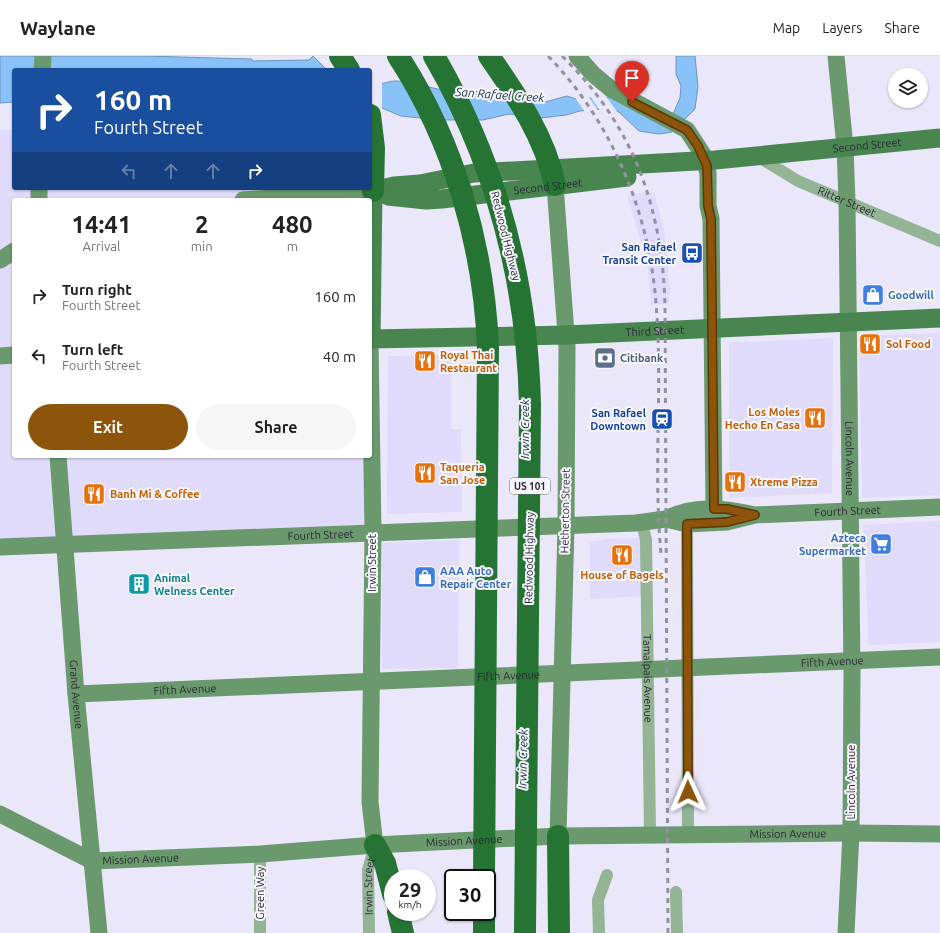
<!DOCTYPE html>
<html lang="en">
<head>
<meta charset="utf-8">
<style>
  :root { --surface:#fff; --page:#f6f6f6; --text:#222; --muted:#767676; --line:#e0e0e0; --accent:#8d540b }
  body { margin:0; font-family:Ubuntu,sans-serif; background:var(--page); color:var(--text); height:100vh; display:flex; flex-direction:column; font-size:15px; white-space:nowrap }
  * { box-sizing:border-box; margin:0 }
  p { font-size:13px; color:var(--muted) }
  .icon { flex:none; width:22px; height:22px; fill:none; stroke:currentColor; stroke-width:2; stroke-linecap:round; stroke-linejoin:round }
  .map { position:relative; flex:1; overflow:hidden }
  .sheet { position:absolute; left:12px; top:142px; width:360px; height:260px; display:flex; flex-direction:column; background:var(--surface); border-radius:4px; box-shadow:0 1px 3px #0004 }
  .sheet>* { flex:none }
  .banner { position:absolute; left:12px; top:12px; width:360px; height:122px; border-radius:4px; box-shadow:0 1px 3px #0004; background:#1a4fa0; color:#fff; overflow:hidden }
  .controls { position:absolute; left:888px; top:12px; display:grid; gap:8px }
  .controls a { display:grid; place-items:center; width:40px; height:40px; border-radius:50%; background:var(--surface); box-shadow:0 1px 3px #0004; font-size:20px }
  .speed { position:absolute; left:384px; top:813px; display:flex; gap:8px; font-size:20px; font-weight:700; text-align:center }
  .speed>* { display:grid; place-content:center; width:52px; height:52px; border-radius:50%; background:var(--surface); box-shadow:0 1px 3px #0004; line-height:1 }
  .speed small { font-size:10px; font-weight:400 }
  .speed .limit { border:2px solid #111; border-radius:6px; background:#fff; color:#111 }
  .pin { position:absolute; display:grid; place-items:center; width:34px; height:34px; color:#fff; margin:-41px -17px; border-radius:50% 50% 50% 0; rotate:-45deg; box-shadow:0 0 4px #0007 }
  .pin .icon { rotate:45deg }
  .me { position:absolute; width:44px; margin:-22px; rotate:359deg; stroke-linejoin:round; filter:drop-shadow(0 0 3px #0008) }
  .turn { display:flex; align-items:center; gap:14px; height:84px; padding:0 16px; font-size:18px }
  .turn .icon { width:52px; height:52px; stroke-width:2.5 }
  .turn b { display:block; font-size:28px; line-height:34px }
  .lanes { display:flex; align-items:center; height:38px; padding:0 16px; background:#0003; justify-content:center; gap:20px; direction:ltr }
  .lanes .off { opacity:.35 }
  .eta { display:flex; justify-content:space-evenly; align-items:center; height:68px; text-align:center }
  .eta b { font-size:24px; font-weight:600; line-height:28px }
  .button { display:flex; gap:8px; margin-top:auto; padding:8px 16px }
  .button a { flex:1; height:46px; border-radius:24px; background:var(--accent); color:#fff; font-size:16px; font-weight:600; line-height:46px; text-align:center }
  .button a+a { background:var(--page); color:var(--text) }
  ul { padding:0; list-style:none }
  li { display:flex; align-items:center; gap:12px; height:60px; padding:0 16px }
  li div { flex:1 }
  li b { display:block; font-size:15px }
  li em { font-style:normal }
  header { display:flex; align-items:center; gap:24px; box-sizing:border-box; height:56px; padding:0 20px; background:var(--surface); border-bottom:1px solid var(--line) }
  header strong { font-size:19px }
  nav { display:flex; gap:22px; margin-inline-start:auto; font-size:14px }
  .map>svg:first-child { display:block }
</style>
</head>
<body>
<header>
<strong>Waylane</strong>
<nav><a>Map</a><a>Layers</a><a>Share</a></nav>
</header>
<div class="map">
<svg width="940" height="877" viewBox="0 0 940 877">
  <rect width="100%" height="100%" fill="#ebe7fb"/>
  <!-- built -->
  <path fill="#e0dafb" d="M0 74H14V132H253L254 144H14V400H364V472L0 493Z
    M654 136 664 174 670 234 669 247 651 249 647 205 627 139Z
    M940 277V439L862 442 859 280Z
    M833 282 832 437 729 442V287Z
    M451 299V373H461L462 456 387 458 388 300Z
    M940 465V586L869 589 863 469Z
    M640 482 644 540 590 543V486L607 483Z
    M459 484 458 612 382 613V487Z"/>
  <!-- water -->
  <path fill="#89c2f9" stroke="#6c94be" d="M0 0H144L252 3V5L309 4 313 0 327 14H14V46L0 47Z
    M676 0H695L698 31 695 53 672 76 659 78 639 75 619 56 603 53 580 55 566 59 541 62 509 58 483 64H438L401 60 382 52 370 32C378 29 388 25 396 25 413 25 428 32 444 34 477 37 514 33 545 46L567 40 576 43 609 41 673 58 680 42 681 30 676 18Z"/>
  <!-- pier -->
  <path fill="#ebe7fb" d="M382 26V52H370V30Z
    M605 39 620 60 618 58 601 56 590 40Z
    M574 40H588L599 56H585Z"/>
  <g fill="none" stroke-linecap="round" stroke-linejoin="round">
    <!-- street -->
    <g stroke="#94b496" stroke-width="12">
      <path id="s1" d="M757 100 798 125 940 185"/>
      <path id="s2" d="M642 467 646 484 650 778"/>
      <path d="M687 468 688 778"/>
      <path d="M260 798V877"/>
      <path d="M676 836 677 877"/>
      <path id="s3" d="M369 877 368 814 375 789"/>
      <path d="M599 877 598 844 607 819"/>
    </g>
    <!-- secondary -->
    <g stroke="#69996d" stroke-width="17">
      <path d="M577 0 593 18 611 33 687 74 702 97 708 117V150L711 163 714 453"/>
      <path id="s4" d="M836 0 845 91 847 146 852 618 851 777 846 877"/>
      <path d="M42 14 43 0"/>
      <path d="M555 129 567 291 566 470 558 780"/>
      <path d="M39 144V132"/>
      <path d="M243 144 373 135"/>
      <path d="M0 204 14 195"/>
      <path d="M370 283 373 477 370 746 375 789"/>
      <path d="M0 300 14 299"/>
      <path id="s5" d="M58 400 76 638 99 877"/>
      <path d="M666 463C693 449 722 452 751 458"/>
      <path id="s6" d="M0 491 636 467 666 463 687 468 727 466 755 459 940 451"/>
      <path id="s7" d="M76 638 940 601"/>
      <path id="s8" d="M0 758 92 805 260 798 375 789 558 780 851 777 940 778"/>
    </g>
    <!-- primary -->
    <g stroke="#48854f" stroke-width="19">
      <path id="s9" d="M373 135 371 283 566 279 940 262"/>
      <path id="s10" d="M373 135 394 130 420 128 474 117 715 104 940 82"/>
      <path id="s11" d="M388 140 426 144 442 143 627 121"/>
    </g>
    <!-- highway -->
    <path stroke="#267434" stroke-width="22" d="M340 0 349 14
      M398 0C454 86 484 190 488 292L484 822
      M434 0C496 107 527 225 530 348L525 877
      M489 0C517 40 545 81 555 129
      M370 59 374 92 373 135
      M558 780 559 877
      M375 789 385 807 393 838
      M398 856 403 877
      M484 877V856"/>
    <!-- rail -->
    <path stroke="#9390a1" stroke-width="3" stroke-dasharray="5 5" stroke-linecap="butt" d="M548 0C612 66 649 156 656 247 663 330 653 414 661 498
      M562 0C634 70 662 151 665 249L668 877"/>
  </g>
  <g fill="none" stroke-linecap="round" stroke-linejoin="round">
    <!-- route casing -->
    <g stroke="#5c3707" stroke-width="10">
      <path id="route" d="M632 46 687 74 698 90 707 110 708 150 711 163 714 453H727L755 459 727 466 687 468 688 736"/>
    </g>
    <!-- route -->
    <use href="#route" stroke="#8d540b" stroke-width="7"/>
  </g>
  <!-- icons -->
  <defs>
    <g id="bus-square" transform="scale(1.15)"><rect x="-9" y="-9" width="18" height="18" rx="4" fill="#1a4fb4" stroke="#f7f6fd"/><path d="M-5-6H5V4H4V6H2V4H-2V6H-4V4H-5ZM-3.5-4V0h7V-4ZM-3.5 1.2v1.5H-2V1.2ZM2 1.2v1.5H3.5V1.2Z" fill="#fff"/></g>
    <g id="shop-square" transform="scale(1.15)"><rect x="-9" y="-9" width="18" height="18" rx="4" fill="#3f7fe0" stroke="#f7f6fd"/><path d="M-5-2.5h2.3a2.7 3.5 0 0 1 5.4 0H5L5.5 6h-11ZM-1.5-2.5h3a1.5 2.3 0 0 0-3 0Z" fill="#fff"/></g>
    <g id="restaurant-square" transform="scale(1.15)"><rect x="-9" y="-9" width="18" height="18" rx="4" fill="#e8710a" stroke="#f7f6fd"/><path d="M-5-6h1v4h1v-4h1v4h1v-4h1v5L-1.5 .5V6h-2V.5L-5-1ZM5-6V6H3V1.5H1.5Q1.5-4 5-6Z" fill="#fff"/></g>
    <g id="bank-square" transform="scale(1.15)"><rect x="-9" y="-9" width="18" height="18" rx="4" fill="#5c6f8a" stroke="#f7f6fd"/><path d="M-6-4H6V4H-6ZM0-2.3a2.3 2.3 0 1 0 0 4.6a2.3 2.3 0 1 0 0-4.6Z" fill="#fff"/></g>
    <g id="station-square" transform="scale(1.15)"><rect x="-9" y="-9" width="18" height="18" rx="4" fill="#1a4fb4" stroke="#f7f6fd"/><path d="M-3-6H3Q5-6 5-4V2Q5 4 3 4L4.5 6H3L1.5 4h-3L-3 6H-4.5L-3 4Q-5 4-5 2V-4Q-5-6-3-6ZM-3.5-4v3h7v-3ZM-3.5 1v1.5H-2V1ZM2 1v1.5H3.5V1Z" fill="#fff"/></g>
    <g id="supermarket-square" transform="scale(1.15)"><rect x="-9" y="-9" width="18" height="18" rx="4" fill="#3f7fe0" stroke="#f7f6fd"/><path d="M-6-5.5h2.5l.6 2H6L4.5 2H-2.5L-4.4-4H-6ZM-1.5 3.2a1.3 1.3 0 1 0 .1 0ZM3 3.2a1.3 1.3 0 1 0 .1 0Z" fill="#fff"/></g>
    <g id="building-square" transform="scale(1.15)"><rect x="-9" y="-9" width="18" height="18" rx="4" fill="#0f9aa8" stroke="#f7f6fd"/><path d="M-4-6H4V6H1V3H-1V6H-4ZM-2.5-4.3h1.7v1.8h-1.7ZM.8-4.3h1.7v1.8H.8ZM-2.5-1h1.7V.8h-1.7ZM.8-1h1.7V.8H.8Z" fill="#fff"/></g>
  </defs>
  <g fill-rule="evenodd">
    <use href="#bus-square" x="692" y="197"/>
    <use href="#shop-square" x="873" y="239"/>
    <use href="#restaurant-square" x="870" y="288"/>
    <use href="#bank-square" x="605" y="302"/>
    <use href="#restaurant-square" x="425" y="305"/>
    <use href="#restaurant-square" x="815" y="362"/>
    <use href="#station-square" x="662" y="363"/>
    <use href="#restaurant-square" x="425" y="417"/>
    <use href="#restaurant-square" x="735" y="426"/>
    <use href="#restaurant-square" x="94" y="438"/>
    <use href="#supermarket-square" x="881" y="488"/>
    <use href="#restaurant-square" x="622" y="499"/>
    <use href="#shop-square" x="425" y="521"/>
    <use href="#building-square" x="139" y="528"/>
  </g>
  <g text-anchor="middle" stroke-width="4" stroke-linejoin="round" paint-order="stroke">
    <!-- shield labels -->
    <rect fill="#f7f6fd" stroke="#686670" stroke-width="1" x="510" y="422" width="40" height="16" rx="3"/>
    <g font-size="10" font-weight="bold" fill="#2a2834">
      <text x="530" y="434">US 101</text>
    </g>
    <!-- street labels -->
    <g font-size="11" fill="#2a2834" stroke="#f7f6fd">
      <text dy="4" stroke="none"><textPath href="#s10" startOffset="497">Second Street</textPath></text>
      <text dy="4" stroke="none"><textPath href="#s11" startOffset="161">Second Street</textPath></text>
      <text dy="4" stroke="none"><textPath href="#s1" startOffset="101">Ritter Street</textPath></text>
      <text transform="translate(506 180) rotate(76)" y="4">Redwood Highway</text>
      <text dy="4" stroke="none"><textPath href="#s9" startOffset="432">Third Street</textPath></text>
      <text dy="4" stroke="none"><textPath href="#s4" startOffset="403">Lincoln Avenue</textPath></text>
      <text transform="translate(565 455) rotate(-89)" y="4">Hetherton Street</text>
      <text dy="4" stroke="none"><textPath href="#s6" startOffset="850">Fourth Street</textPath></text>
      <text dy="4" stroke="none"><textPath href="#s6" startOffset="321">Fourth Street</textPath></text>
      <text transform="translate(529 502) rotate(-89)" y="4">Redwood Highway</text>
      <text transform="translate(372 507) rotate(-90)" y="4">Irwin Street</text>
      <text dy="4" stroke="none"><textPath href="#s7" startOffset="757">Fifth Avenue</textPath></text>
      <text dy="4" stroke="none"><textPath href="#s7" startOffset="433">Fifth Avenue</textPath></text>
      <text dy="4" stroke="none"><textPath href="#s2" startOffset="156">Tamalpais Avenue</textPath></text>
      <text dy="4" stroke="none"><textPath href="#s7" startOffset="109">Fifth Avenue</textPath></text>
      <text dy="4" stroke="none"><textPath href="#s5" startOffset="239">Grand Avenue</textPath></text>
      <text transform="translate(851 726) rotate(-90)" y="4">Lincoln Avenue</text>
      <text dy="4" stroke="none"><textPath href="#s8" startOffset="800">Mission Avenue</textPath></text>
      <text dy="4" stroke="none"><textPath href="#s8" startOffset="476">Mission Avenue</textPath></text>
      <text dy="4" stroke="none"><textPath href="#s8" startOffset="152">Mission Avenue</textPath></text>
      <text dy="4" stroke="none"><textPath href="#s3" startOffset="47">Irwin Street</textPath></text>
      <text transform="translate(260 837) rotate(-90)" y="4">Green Way</text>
    </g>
    <!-- transit labels -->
    <g font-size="11" font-weight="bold" fill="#164399" stroke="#f7f6fd" text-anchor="end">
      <text x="676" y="195">San Rafael<tspan x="676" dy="13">Transit Center</tspan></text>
      <text x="646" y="361">San Rafael<tspan x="646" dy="13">Downtown</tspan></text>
    </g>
    <!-- shop labels -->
    <g font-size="11" font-weight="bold" fill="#366cbe" stroke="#f7f6fd" text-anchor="start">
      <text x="888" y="243">Goodwill</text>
      <text x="866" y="486" text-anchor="end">Azteca<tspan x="866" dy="13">Supermarket</tspan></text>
      <text x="440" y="519">AAA Auto<tspan x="440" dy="13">Repair Center</tspan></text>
    </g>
    <!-- food labels -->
    <g font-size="11" font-weight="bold" fill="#c56008" stroke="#f7f6fd" text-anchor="start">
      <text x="886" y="292">Sol Food</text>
      <text x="440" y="303">Royal Thai<tspan x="440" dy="13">Restaurant</tspan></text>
      <text x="800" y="360" text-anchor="end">Los Moles<tspan x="800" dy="13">Hecho En Casa</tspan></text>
      <text x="440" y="415">Taqueria<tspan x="440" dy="13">San Jose</tspan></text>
      <text x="750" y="430">Xtreme Pizza</text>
      <text x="110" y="442">Banh Mi &amp; Coffee</text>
      <text x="622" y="523" text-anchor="middle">House of Bagels</text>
    </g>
    <!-- service labels -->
    <g font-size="11" font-weight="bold" fill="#4e5e75" stroke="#f7f6fd" text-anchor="start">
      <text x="620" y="306">Citibank</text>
    </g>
    <!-- culture labels -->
    <g font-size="11" font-weight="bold" fill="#0d838f" stroke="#f7f6fd" text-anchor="start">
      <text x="154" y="526">Animal<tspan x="154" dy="13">Welness Center</tspan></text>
    </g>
    <!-- water labels -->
    <g font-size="12" font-style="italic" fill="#112e4a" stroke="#f7f6fd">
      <text transform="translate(500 39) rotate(4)" y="4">San Rafael Creek</text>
      <text transform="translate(525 373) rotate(-90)" y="4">Irwin Creek</text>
      <text transform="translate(523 703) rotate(-89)" y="4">Irwin Creek</text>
    </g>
  </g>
</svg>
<div class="controls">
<a><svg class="icon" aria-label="layers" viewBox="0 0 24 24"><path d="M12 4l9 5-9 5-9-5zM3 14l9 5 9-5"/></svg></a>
</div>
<div class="speed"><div>29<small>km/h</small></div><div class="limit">30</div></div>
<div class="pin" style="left:632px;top:46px;background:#d93025"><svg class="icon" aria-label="arrive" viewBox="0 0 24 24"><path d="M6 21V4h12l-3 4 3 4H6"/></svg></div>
<svg class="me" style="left:688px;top:736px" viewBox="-20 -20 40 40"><path d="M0-17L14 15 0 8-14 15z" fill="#8d540b" stroke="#fff" stroke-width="4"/></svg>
<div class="banner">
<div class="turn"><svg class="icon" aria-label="right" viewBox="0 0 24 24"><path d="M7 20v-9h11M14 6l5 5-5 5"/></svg><div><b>160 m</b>Fourth Street</div></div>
<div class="lanes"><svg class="icon off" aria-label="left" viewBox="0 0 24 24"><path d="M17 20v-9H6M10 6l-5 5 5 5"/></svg><svg class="icon off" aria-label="ahead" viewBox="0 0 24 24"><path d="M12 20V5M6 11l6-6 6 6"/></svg><svg class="icon off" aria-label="ahead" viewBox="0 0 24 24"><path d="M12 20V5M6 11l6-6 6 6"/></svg><svg class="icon" aria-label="right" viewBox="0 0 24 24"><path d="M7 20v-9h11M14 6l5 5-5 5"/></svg></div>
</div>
<section class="sheet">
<div class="eta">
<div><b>14:41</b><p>Arrival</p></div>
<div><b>2</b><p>min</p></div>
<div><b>480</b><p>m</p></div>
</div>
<ul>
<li><svg class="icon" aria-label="right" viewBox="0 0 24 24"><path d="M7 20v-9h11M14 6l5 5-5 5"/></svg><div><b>Turn right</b><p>Fourth Street</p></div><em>160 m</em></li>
<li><svg class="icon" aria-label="left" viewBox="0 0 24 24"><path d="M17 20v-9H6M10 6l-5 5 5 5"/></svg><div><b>Turn left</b><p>Fourth Street</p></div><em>40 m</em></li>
</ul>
<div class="button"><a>Exit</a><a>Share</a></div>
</section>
</div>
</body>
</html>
